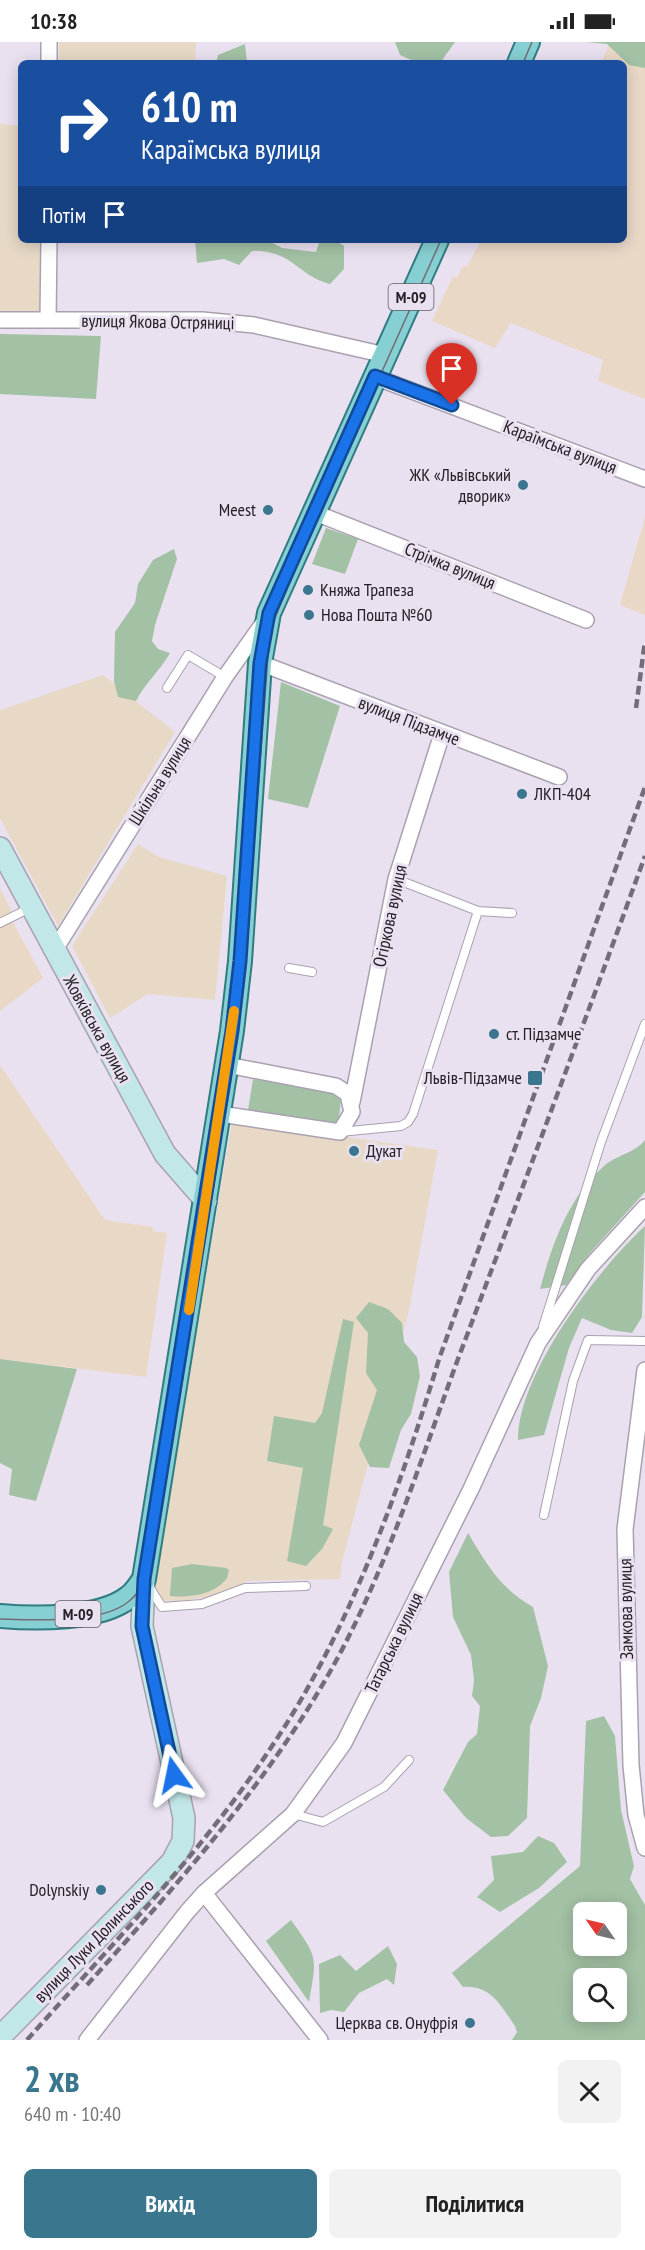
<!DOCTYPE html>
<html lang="uk">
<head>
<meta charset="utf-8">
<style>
  :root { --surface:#fff; --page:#f2f2f2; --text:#222; --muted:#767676; --accent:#3a768d }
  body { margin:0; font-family:"PT Sans Narrow",sans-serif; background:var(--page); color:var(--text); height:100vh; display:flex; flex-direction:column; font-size:22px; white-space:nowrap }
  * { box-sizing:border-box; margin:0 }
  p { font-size:20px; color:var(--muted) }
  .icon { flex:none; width:33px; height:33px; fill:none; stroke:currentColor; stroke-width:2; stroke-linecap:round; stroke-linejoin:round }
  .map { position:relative; height:1998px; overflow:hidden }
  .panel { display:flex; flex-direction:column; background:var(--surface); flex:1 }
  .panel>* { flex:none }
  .banner { position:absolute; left:18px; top:18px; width:609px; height:183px; border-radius:9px; box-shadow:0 3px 15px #0003; background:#1a4fa0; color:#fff; overflow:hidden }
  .needle { width:39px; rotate:304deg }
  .fabs { position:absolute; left:573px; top:1860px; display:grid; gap:12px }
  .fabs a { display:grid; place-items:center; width:54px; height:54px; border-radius:9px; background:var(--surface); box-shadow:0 3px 15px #0003; font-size:30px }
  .pin { position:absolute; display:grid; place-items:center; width:51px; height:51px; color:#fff; margin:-62px -26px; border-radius:50% 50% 50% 0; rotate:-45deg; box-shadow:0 0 6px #0007 }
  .pin .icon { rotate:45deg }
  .me { position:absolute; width:66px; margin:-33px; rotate:348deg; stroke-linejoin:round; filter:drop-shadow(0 0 4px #0008) }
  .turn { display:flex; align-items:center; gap:21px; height:126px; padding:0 24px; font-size:27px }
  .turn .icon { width:78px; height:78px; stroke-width:2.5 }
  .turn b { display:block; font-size:42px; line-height:51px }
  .then { display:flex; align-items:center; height:57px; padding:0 24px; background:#0003; gap:12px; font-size:22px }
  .round { display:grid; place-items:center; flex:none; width:63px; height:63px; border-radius:9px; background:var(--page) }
  .head { display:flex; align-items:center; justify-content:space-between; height:102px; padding:0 24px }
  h1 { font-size:36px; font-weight:800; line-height:45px; color:var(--accent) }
  .button { display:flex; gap:12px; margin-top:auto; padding:12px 24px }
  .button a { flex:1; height:69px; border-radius:9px; background:var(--accent); color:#fff; font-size:24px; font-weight:800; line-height:69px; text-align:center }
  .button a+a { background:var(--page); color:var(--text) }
  .status { display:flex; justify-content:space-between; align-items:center; height:42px; padding:0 30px; background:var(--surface); direction:ltr }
  .status svg { height:16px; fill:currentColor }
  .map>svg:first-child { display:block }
</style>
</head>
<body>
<div class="status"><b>10:38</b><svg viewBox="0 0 49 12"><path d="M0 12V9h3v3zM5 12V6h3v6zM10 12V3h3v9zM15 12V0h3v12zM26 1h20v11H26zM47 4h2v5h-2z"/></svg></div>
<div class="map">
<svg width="645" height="1998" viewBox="0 0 645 1998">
  <rect width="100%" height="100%" fill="#eae1f0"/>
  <!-- industrial -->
  <path fill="#ead8c7" d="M645 0V357L598 339 603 318 511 281 495 306 432 279 453 234 457 236 463 223 467 225 481 198H624V21H601L610 1Z
    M645 475V573L620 563Z
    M0 846 11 868 13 880 43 936 0 969Z
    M0 1023 105 1178 153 1185V1189L167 1191 146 1335 0 1317Z"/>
  <!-- education -->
  <path fill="#e7d9c6" d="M59 0H196L195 21H59Z
    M0 82 21 84V198H40V269H0Z
    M103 633 175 690 58 884 0 776V668Z
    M138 802 159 815 227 834 215 958 148 952 110 976 72 904Z
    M232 1079 438 1108 409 1268 342 1520 340 1537 248 1539 215 1554 180 1559 152 1558Z"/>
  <!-- green -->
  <path fill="#a3c1a4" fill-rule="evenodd" d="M395 0H455L440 21H418L400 13Z
    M586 0H645V26L629 23 607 2Z
    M245 2 247 21H216L218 13Z
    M195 198H267L282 206 316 210 320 198H335L344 204V227L330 242C298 234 291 207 252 209L239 223 224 217 197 221Z
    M0 292 101 294 96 357 0 352Z
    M326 486 358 497 345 532 312 522Z
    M174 507 177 517 155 583 152 599 158 607 170 611C160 629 145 641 136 659L118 655 114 639 115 590 135 561 138 542 153 518Z
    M281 640 340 664 308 766 268 757Z
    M253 1037 342 1051 338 1082 248 1068Z
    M645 1098V1150L589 1212 566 1243 540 1247C552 1203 568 1156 603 1125 615 1113 634 1112 645 1098Z
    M645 1184 642 1275 632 1291 611 1288 582 1276 569 1306 544 1393 518 1398C517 1333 598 1227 645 1184Z
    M369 1260 388 1267 402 1281 404 1300 417 1315 420 1334 411 1372 401 1388 389 1426 370 1425 359 1403 377 1348 366 1331 368 1291 356 1276Z
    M343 1277 354 1280 323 1483 333 1487 322 1507 306 1524 287 1519 303 1426 267 1419 274 1374 315 1381 322 1371Z
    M0 1317 77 1327 36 1459 9 1453 12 1427 0 1421Z
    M468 1491C487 1523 500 1546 533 1565L548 1624 541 1656 530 1684 527 1776 508 1794 491 1795 466 1776 443 1748 468 1700 477 1692 480 1664 472 1654 474 1638 471 1613 453 1575 449 1530Z
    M192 1522 226 1526 229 1528 227 1536C215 1553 188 1556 170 1554L172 1526Z
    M604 1674 615 1694 621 1768 634 1824 630 1837 645 1863V1998H512L517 1990 515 1984C500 1963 491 1943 463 1945L452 1931 580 1824 586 1679ZM584 1870H616V1904H584ZM584 1936H616V1970H584Z
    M538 1794 554 1801 567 1820 539 1846 500 1870 477 1855 494 1838 491 1814 523 1810Z
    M291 1878C318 1916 317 1914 309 1960L266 1899Z
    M388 1904 397 1922 394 1943 387 1937 359 1951 344 1970 331 1968 320 1971 319 1922 340 1913 356 1929Z"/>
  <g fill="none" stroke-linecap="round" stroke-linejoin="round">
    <!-- lane casing -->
    <g stroke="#a9a1af" stroke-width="10">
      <path id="lane" d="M167 646 188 613 225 635
        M396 837 478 869 512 871
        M0 881 30 866
        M289 926 312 930
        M340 1090 401 1084 408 1080 413 1072 478 869
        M543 1285 601 1100 645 982
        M544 1473 573 1339 588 1298 645 1299
        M148 1543 162 1565 202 1562 245 1546 306 1544
        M293 1772 323 1780 384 1745 409 1718"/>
    </g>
    <!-- street casing -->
    <g stroke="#a9a1af" stroke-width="18">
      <path id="street" d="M49 21V0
        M0 278H202L254 283 385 313
        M48 278 49 198
        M375 335 645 437
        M313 470 586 578
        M260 621 559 735
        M54 909 225 635 264 580
        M352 1060 396 837 442 692
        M220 1072 340 1090 352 1070 348 1052 336 1044 227 1023
        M645 1328 625 1487 631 1723 636 1773 645 1806
        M204 1851 320 1998
        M87 1998 187 1870 204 1851 293 1772 344 1701 471 1447 538 1301 588 1227 645 1165"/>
    </g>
    <!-- secondary casing -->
    <g stroke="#a9a1af" stroke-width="24">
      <path id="secondary" d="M0 806 165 1112 206 1159
        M0 1995 172 1820 183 1799 184 1776 142 1584 144 1537"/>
    </g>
    <!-- primary casing -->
    <g stroke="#2f7d82" stroke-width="26">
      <path id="primary" d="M519 21 528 0
        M0 1574C35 1577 100 1578 129 1555 135 1551 140 1543 144 1537L232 989 240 919 260 621 269 571 437 198"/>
    </g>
    <!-- lane -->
    <use href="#lane" stroke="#fff" stroke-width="8"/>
    <!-- street -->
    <use href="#street" stroke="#fff" stroke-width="15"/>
    <!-- secondary -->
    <use href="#secondary" stroke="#c2e7e8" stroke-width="21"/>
    <!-- primary -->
    <use href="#primary" stroke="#86cfd2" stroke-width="22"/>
    <!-- tram -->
    <path stroke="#726d76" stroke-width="1.5" d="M523 21 532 0
      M240 865 258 601 267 565 301 490
      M0 1577C34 1578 101 1582 128 1560 140 1551 146 1538 152 1525L233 1024 245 919 270 588 318 472 441 198"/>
    <!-- rail -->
    <path stroke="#726d76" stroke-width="4.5" stroke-dasharray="9 4.5" stroke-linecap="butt" d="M636 666 645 599
      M87 1943C171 1849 255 1756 320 1647 381 1545 417 1428 458 1317 521 1150 584 982 645 814
      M27 1998C109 1905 199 1814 268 1710 347 1595 399 1450 439 1317L645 745"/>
  </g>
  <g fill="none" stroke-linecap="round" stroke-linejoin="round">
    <!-- route casing -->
    <g stroke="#114b97" stroke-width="15">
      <path id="route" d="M174 1733 142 1584 144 1537 232 989 240 919 260 621 269 571 375 334 452 363"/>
    </g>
    <!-- route -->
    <use href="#route" stroke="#1a73e8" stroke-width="10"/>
    <!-- slow -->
    <path stroke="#f59e0b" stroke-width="10" d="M189 1268 234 969"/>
  </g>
  <!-- markers -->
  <g fill="#3a768d" stroke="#eae1f0" stroke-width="2">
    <circle cx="523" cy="443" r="6"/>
    <circle cx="268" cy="468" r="6"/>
    <circle cx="308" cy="548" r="6"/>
    <circle cx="309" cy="573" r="6"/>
    <circle cx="522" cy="752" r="6"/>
    <circle cx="494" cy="992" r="6"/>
    <rect x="527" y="1028" width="16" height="16" rx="3"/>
    <circle cx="354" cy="1109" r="6"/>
    <circle cx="101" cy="1848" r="6"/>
    <circle cx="470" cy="1981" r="6"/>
  </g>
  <g text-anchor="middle" stroke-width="6" stroke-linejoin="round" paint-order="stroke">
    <!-- shield labels -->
    <g fill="#eae1f0" stroke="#5f5b63" stroke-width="1.5">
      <rect x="388.5" y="242" width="45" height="26" rx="4.5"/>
      <rect x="55.5" y="1559" width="45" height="26" rx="4.5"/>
    </g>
    <g font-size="16" font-weight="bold" fill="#242126">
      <text x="411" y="261">М-09</text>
      <text x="78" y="1578">М-09</text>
    </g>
    <!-- street labels -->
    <g font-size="18" fill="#242126" stroke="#eae1f0">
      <text transform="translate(158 280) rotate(1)" y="6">вулиця Якова Остряниці</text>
      <text transform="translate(560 405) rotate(21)" y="6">Караїмська вулиця</text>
      <text transform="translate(450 524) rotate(22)" y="6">Стрімка вулиця</text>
      <text transform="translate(409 679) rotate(21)" y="6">вулиця Підзамче</text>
      <text transform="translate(160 739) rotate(-58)" y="6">Шкільна вулиця</text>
      <text transform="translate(390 874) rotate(-78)" y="6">Огіркова вулиця</text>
      <text transform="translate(97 987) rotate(61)" y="6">Жовківська вулиця</text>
      <text transform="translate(626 1567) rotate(-91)" y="6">Замкова вулиця</text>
      <text transform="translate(394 1601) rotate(-64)" y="6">Татарська вулиця</text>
      <text transform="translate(94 1899) rotate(-46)" y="6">вулиця Луки Долинського</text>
    </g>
    <!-- poi labels -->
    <g font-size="18" fill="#242126" stroke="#eae1f0" text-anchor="end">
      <text x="511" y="439">ЖК «Львівський<tspan x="511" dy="21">дворик»</tspan></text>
      <text x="256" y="474">Meest</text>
      <text x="320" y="554" text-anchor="start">Княжа Трапеза</text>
      <text x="321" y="579" text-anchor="start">Нова Пошта №60</text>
      <text x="534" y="758" text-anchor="start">ЛКП-404</text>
      <text x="506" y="998" text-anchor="start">ст. Підзамче</text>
      <text x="522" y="1042">Львів-Підзамче</text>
      <text x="366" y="1115" text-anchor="start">Дукат</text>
      <text x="89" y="1854">Dolynskiy</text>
      <text x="458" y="1987">Церква св. Онуфрія</text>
    </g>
  </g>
</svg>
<div class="fabs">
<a><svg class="needle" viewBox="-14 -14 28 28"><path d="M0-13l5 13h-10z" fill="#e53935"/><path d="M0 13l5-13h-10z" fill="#767676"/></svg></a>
<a><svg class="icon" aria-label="search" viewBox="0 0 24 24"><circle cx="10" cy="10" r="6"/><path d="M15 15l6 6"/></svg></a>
</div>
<div class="pin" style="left:452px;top:363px;background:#d93025"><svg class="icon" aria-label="arrive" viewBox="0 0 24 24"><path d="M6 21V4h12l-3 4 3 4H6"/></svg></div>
<svg class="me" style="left:174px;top:1733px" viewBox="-20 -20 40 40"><path d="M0-17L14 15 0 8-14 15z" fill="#1a73e8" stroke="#fff" stroke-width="4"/></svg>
<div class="banner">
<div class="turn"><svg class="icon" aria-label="right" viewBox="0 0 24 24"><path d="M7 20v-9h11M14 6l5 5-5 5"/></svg><div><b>610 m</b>Караїмська вулиця</div></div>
<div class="then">Потім<svg class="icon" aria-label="arrive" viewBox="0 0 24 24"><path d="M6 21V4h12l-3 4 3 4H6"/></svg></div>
</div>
</div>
<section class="panel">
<div class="head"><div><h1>2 хв</h1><p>640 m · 10:40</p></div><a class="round"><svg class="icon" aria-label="close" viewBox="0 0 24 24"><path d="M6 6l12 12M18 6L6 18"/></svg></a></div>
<div class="button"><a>Вихід</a><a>Поділитися</a></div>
</section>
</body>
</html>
